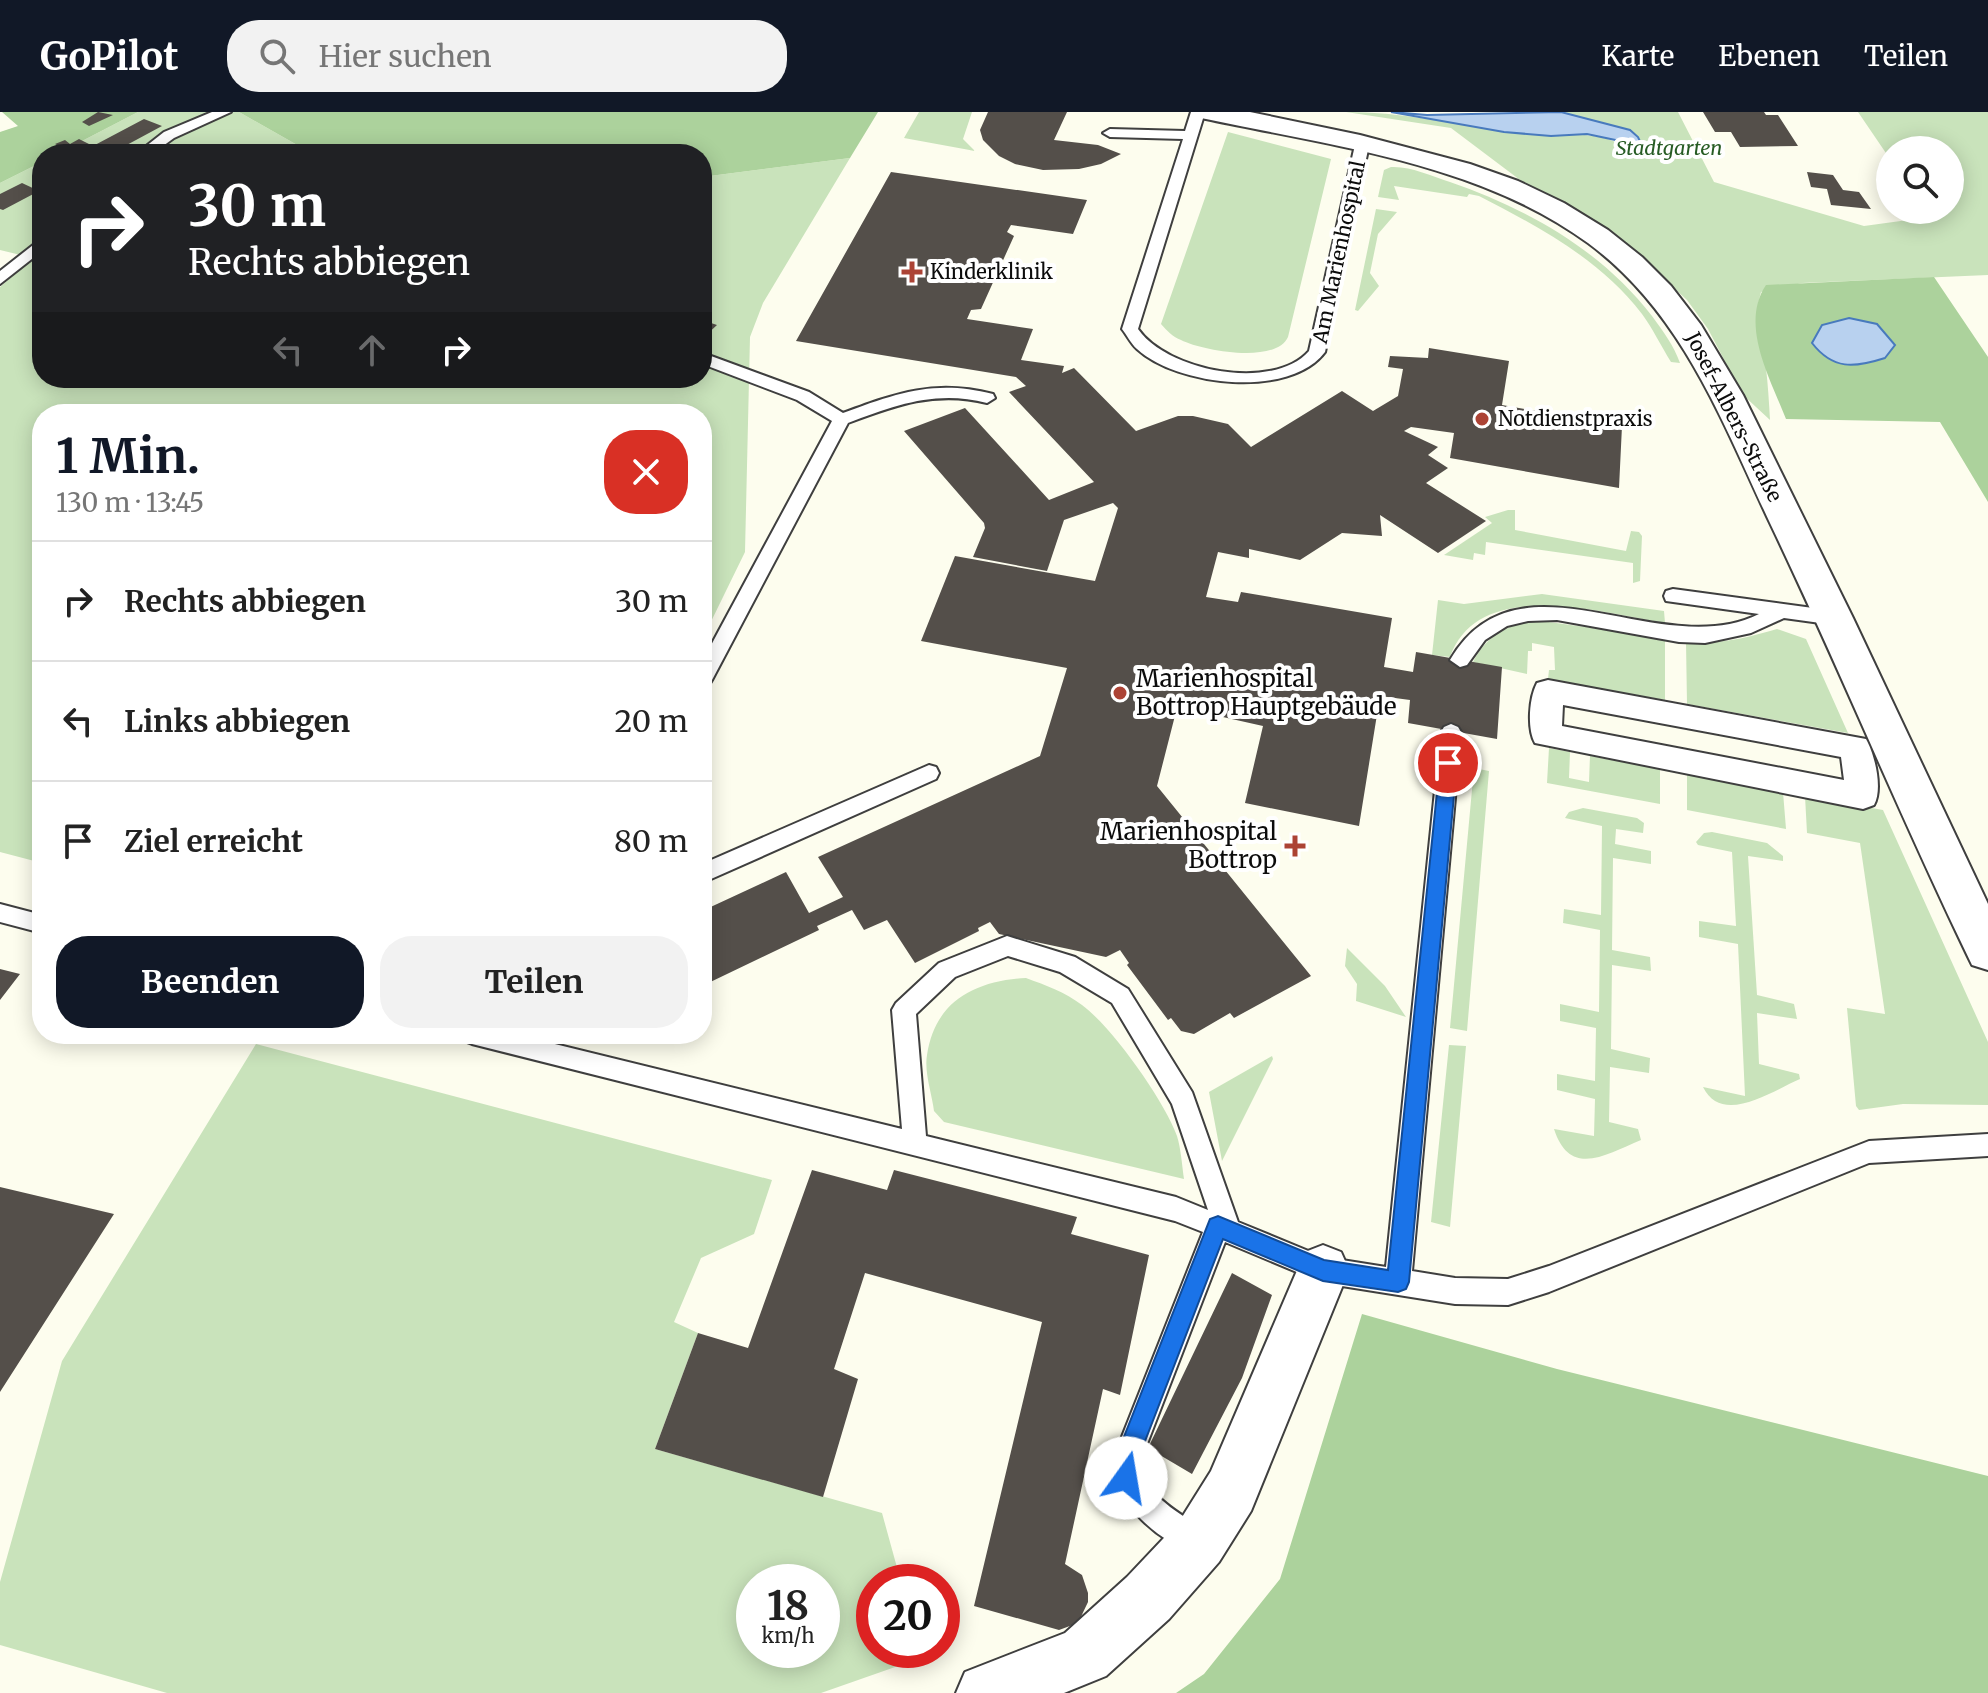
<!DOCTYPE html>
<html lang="de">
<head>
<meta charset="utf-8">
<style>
  :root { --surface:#fff; --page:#f2f2f2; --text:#222; --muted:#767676; --line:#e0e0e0; --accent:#111827 }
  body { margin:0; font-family:Merriweather,serif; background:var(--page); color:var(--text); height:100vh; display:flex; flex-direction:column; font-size:30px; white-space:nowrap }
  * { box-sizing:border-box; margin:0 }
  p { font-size:26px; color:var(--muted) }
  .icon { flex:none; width:44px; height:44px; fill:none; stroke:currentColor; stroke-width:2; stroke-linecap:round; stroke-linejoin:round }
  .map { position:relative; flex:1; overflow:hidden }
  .panel { position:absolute; left:32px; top:292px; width:680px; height:640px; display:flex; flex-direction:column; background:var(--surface); border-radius:32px; box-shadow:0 4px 20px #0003 }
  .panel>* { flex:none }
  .banner { position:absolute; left:32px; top:32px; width:680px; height:244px; border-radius:32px; box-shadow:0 4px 20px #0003; background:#202124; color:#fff; overflow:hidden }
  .tools { position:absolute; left:1876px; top:24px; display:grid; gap:16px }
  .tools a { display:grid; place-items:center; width:88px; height:88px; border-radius:50%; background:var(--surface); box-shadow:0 4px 20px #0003; font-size:40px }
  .speed { position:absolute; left:736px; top:1452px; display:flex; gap:16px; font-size:40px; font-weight:700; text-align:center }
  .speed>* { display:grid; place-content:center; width:104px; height:104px; border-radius:50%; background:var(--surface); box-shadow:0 4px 20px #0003; line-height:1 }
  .speed small { font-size:20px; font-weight:400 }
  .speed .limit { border:12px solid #d22; background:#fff; color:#111 }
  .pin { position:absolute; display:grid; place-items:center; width:68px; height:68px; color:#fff; margin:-34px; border:4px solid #fff; border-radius:50%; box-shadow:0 2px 8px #0007 }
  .me { position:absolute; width:88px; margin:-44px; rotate:13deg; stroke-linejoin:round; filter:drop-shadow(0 0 6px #0008) }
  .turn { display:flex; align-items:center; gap:28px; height:168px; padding:0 24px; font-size:36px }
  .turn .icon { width:104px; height:104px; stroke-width:2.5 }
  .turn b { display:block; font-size:56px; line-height:68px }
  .lanes { display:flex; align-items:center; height:76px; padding:0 24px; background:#0003; justify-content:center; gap:40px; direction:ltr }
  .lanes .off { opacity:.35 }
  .round { display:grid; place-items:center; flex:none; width:84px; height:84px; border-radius:32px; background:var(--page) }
  .summary { display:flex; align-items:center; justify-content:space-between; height:136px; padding:0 24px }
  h1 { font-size:48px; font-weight:700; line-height:60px; color:var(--accent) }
  .primary-button { display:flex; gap:16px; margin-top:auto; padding:16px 24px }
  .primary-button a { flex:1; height:92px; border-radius:32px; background:var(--accent); color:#fff; font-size:32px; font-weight:700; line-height:92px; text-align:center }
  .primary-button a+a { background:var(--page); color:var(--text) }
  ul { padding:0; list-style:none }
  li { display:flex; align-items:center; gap:24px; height:120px; padding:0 24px; border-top:2px solid var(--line) }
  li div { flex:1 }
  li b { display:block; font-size:30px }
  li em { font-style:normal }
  header { display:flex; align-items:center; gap:48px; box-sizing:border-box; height:112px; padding:0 40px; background:var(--accent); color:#fff }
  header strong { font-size:38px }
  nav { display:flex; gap:44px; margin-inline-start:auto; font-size:28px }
  .search { width:560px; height:72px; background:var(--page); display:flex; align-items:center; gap:20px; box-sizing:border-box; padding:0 28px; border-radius:32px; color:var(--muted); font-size:30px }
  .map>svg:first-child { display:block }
</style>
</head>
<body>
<header>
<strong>GoPilot</strong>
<div class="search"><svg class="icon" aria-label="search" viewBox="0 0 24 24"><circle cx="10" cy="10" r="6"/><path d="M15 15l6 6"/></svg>Hier suchen</div>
<nav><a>Karte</a><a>Ebenen</a><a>Teilen</a></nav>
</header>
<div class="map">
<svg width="1988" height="1581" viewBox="0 0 1988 1581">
  <rect width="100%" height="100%" fill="#fdfdee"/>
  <!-- green -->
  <path fill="#c9e3bb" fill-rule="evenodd" d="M138 0H239L313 42H57Z
    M919 0H972L963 27 975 39 904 26Z
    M1346 0C1400 0 1452 11 1505 20 1550 27 1596 12 1636 41L1645 39 1638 25 1630 18 1561 0H1678L1714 70 1864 114 1930 105 1925 98H1950V38H1890V47L1858 0H1988V163L1802 171 1761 180C1751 217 1761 222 1766 256 1768 273 1769 291 1770 308L1742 282 1708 217 1687 188 1628 134 1536 80 1451 16Z
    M1228 20 1331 47 1288 225C1276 252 1203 239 1181 228 1173 225 1167 219 1161 212Z
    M850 46 763 191 750 225 745 440 702 528V302H42V751L0 740V175L33 146 0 138V71L42 50V266H702V65Z
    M1391 55C1411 54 1431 64 1450 70 1528 97 1601 138 1652 204 1663 219 1674 234 1680 251L1671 250C1661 234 1653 217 1642 202 1600 147 1539 115 1479 84L1469 82 1467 85 1394 74 1399 88 1378 85 1384 58Z
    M1376 97 1397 100 1378 122 1370 161 1379 174 1358 199 1355 198Z
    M1508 398H1515V418L1626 439 1631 419 1639 420 1642 424 1640 469 1633 471V451L1486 430 1485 443 1474 441 1473 448 1444 443 1492 411 1485 405Z
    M1542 482 1664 499 1665 511C1600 501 1479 464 1450 545L1432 543 1438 488 1464 492Z
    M1525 510H1549L1665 526V588L1548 567 1549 558H1555L1554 535 1532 531V539H1528L1527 562 1473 550C1485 527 1500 517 1525 510Z
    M1777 517 1806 527 1848 621 1687 592 1686 530C1718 533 1746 526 1777 517Z
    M1549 636 1570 640 1569 666 1589 670 1590 644 1660 657V692L1547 671Z
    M1474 656 1489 659 1467 919 1450 916Z
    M1687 662 1783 680 1786 717 1687 698Z
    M1805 684 1883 698 1988 930V993L1903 992 1859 998 1856 994 1847 896 1885 902 1860 731 1807 721Z
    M1583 696 1637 706 1644 711 1643 721 1616 717 1615 732 1651 739V752L1613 746 1612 838 1650 845 1651 859 1612 853 1611 937 1650 946 1649 961 1610 955 1609 1010 1638 1017 1641 1028C1607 1042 1570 1067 1554 1017L1594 1024 1595 987 1557 978V962L1595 969 1596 916 1560 909V892L1599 900 1600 818 1563 811 1564 797 1601 803 1602 714 1565 706 1569 700Z
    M1712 720 1767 731 1783 744V749L1748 744 1757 883 1794 892 1797 907 1757 901 1759 952 1799 962 1800 967C1772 979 1722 1014 1703 975L1745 984 1738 832 1699 825V809L1736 814 1732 740 1698 733 1696 730 1704 721Z
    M1347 836 1385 874 1406 905 1356 889 1357 872 1345 854Z
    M1026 866C1045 873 1065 880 1082 893 1112 915 1164 988 1177 1024 1181 1037 1182 1053 1184 1067L944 1010 934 999C932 982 924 960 927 943 935 889 975 869 1026 866Z
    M256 932 772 1068 754 1122 701 1146 674 1210 698 1221 655 1337 882 1401 901 1470H874V1538H916L918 1547 821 1581H167L0 1533V1470L62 1249ZM754 1470H822V1538H754Z
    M1449 933 1466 934 1450 1115 1431 1110Z
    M1272 944 1273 947 1222 1049 1209 980Z"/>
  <!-- forest -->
  <path fill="#acd29c" d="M2 0H138L57 42H42V50L0 71V20L18 14Z
    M239 0H878L850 46 702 65V42H313Z
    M1934 165 1988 245V390L1940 310 1786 307C1771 268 1739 213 1766 173Z
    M1362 1202 1557 1257 1988 1364V1581H1176L1204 1562 1280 1467Z"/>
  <!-- water -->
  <path fill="#b8d1ef" stroke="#487abd" stroke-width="2" d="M1391 0 1427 3 1561 0 1630 18 1638 25 1645 40 1635 41 1620 29 1587 22 1551 24 1504 20Z
    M1849 206 1877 212 1895 233 1885 246C1854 256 1833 258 1812 231L1822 213Z"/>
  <!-- building -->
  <path fill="#544f4a" d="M98 0 113 3 89 14 82 10Z
    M988 0H1067L1054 28 1098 33 1121 42 1101 52 1079 57 1043 58 1015 52 999 44 983 28 980 18Z
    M1703 0H1764L1766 3H1778L1798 34 1740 35 1731 20H1715Z
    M144 7 162 14 110 42H72L55 32 65 28 70 32 79 27 93 34Z
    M891 60 1087 88 1073 122 1011 113 1007 120 1014 124 981 197 971 198 967 207 1033 217 1021 248 1064 254 1062 261 1074 256 1136 319 1178 304H1193L1228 312 1251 335 1342 279 1373 299 1398 284 1403 257 1388 255 1390 244 1428 246 1429 236 1509 249 1502 293 1622 314 1619 376 1450 346 1454 321 1411 315 1404 319 1438 335 1428 343 1448 356 1426 371 1486 409 1438 441 1380 403 1382 424 1342 421 1300 448 1249 437V446L1218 440 1206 485 1238 490 1241 480 1392 506 1384 555 1413 560 1416 540 1502 555 1497 627 1408 611 1410 588 1380 584 1359 714 1245 691 1263 614 1205 601 1207 591 1179 588 1157 674 1311 864 1234 906 1230 901 1194 922 1181 919 1171 906 1168 908 1127 853 1129 851 1120 838 1106 845 999 822 990 810 978 816 979 819 915 851 887 808 864 818 852 798 817 814 819 818 702 874V799L786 760 809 801 843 785 818 745 1040 644 1067 556 921 529 955 444 1095 469 1118 396 1113 391 1064 408 1047 459 973 445 985 416 984 411 904 319 965 296 1049 388 1094 370 1009 280 1026 274 1016 265 796 229Z
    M1807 60 1833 63 1843 78 1859 80 1871 97 1831 93 1827 77 1811 75Z
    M22 71 39 79 3 98 0 97V82Z
    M702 208 717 213 702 227Z
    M0 857 20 862 0 888Z
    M812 1058 887 1078 894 1058 1077 1105 1071 1122 1149 1143 1120 1283 1103 1277 1065 1452 1082 1463 1088 1481V1490L1078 1511 1059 1518 974 1494 1042 1210 865 1161 834 1257 858 1267 823 1385 655 1337 698 1221 748 1236Z
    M0 1075 114 1102 0 1280Z
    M1232 1161 1272 1183 1242 1266 1192 1362 1148 1336Z"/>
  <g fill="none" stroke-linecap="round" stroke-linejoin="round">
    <!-- service casing -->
    <g stroke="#3f3f3f" stroke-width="4">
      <path id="service" d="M212 0H231L174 26 152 42H136L164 20Z
        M1191 0H1205L1138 217C1167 259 1273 280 1309 239L1355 33 1362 29 1369 33 1325 240C1290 287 1177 274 1137 237 1131 232 1127 223 1122 217L1183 27 1110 25 1103 21 1110 17 1185 19Z
        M42 126V139L0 172V159Z
        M711 244 809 280 843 301C897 281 935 267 993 282L995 286 987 291C936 278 896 293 848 311L712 568 709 573 702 575V550L832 309 797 288 705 253V245Z
        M1673 477 1835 499 1844 506 1835 513 1784 506 1751 521 1705 531 1679 530 1557 508 1528 509 1507 514 1485 528 1467 553 1460 555 1450 548C1518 431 1659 552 1759 502L1666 489 1664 484 1666 479Z
        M1451 612 1458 615 1461 620 1412 1159 1455 1166 1508 1167 1549 1154 1869 1029 1988 1022V1044L1869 1051 1549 1180 1508 1193 1455 1192 1323 1171 1225 1130 1140 1350C1145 1385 1181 1402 1208 1420L1212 1430 1208 1440 1198 1444C1157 1427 1118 1396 1112 1350L1203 1120 1175 1109 472 932 464 929 460 922H514L902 1017 892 898 896 891 939 851 1007 824 1075 845 1128 877 1192 980 1238 1110 1323 1145 1386 1155 1441 620 1444 615ZM1008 844 1060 860 1112 891 1172 992 1208 1098 1176 1085 926 1024 916 902 955 865Z
        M929 653 936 655 939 661 936 667 702 771V752Z
        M0 792 42 803V821L0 810Z"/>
    </g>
    <!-- pedestrian casing -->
    <g stroke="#3f3f3f" stroke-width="4">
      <path id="pedestrian" d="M1548 568 1866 627C1875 643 1883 677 1874 693L1863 697 1535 631C1527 617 1529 586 1537 571ZM1563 593 1841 645 1844 668 1562 614Z"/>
    </g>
    <!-- minor casing -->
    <g stroke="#3f3f3f" stroke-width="4">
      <path id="minor" d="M1197 0H1250L1360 23 1470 52 1518 69 1564 91 1608 118 1642 145 1671 174 1701 213 1743 283 1853 506 1988 792V858L1972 853C1901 707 1840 557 1770 411 1722 309 1682 200 1588 131 1480 52 1338 35 1211 8L1201 6Z
        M1323 1133 1341 1140 1349 1158 1251 1399 1219 1450 1169 1507 1106 1564 1064 1581H956L965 1560 1065 1521 1127 1465 1179 1410 1211 1359 1305 1140Z"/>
    </g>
    <!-- service -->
    <use href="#service" fill="#fff" fill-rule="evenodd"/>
    <!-- pedestrian -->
    <use href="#pedestrian" fill="#fff" fill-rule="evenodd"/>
    <!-- minor -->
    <use href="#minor" fill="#fff" fill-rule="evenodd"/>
  </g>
  <!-- route -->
  <path fill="#1a73e8" stroke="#114b97" stroke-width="2" d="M1448 644 1457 651 1409 1170 1406 1177 1398 1180 1323 1169 1223 1127 1137 1350 1134 1374 1126 1378 1118 1374 1114 1350 1210 1107 1218 1104 1324 1148 1388 1158 1440 651Z"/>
  <!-- markers -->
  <g fill="#ac4335" stroke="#fff" stroke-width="3">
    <path d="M908 148h8v8h8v8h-8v8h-8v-8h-8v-8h8z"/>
    <circle cx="1482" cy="307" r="8"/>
    <circle cx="1120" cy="581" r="8"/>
    <path d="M1291 722h8v8h8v8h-8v8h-8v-8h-8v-8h8z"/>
  </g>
  <g text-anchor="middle" stroke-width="8" stroke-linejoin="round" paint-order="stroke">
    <!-- far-park labels -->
    <g font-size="20" font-style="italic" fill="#275c24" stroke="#fff">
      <text x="1669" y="43">Stadtgarten</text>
    </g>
    <!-- far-street labels -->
    <g font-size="20" fill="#0c0c0c" stroke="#fff">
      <text transform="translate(1339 140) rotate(-78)" y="7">Am Marienhospital</text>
      <text transform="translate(1734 305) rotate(63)" y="7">Josef-Albers-Straße</text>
    </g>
    <!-- far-poi labels -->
    <g font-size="20" fill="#0c0c0c" stroke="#fff" text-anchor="start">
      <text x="930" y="167">Kinderklinik</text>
      <text x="1498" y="314">Notdienstpraxis</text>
    </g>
    <!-- poi labels -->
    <g font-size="24" fill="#0c0c0c" stroke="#fff" text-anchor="start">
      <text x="1136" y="575">Marienhospital<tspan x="1136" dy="28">Bottrop Hauptgebäude</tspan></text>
      <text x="1277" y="728" text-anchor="end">Marienhospital<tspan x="1277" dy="28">Bottrop</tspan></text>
    </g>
  </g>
</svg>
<div class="tools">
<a><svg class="icon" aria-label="search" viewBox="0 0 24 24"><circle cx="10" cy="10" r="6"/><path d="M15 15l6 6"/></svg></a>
</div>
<div class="speed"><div>18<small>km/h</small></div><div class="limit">20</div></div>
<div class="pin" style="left:1448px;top:651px;background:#d93025"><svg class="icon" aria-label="arrive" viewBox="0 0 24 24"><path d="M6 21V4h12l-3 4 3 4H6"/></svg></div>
<svg class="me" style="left:1126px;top:1366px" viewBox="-20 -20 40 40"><circle r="19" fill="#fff"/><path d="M0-13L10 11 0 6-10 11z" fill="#1a73e8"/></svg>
<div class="banner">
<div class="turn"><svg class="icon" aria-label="right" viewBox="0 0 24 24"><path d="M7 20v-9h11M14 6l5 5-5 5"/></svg><div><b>30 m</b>Rechts abbiegen</div></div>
<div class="lanes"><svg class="icon off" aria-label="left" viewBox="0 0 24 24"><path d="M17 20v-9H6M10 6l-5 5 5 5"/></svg><svg class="icon off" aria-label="ahead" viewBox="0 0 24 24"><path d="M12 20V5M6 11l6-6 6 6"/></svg><svg class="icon" aria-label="right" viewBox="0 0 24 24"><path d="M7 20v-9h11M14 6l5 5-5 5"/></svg></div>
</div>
<section class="panel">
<div class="summary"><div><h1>1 Min.</h1><p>130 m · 13:45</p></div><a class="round" style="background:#d93025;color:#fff"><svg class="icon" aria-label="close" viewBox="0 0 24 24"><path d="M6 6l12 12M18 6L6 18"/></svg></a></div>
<ul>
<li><svg class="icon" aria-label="right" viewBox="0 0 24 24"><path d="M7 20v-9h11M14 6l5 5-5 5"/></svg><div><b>Rechts abbiegen</b></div><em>30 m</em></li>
<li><svg class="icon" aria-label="left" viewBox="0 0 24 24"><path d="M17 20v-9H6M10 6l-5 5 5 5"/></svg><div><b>Links abbiegen</b></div><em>20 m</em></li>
<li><svg class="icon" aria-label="arrive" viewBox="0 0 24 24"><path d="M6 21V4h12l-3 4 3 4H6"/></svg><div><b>Ziel erreicht</b></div><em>80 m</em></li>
</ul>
<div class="primary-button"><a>Beenden</a><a>Teilen</a></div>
</section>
</div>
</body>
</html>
